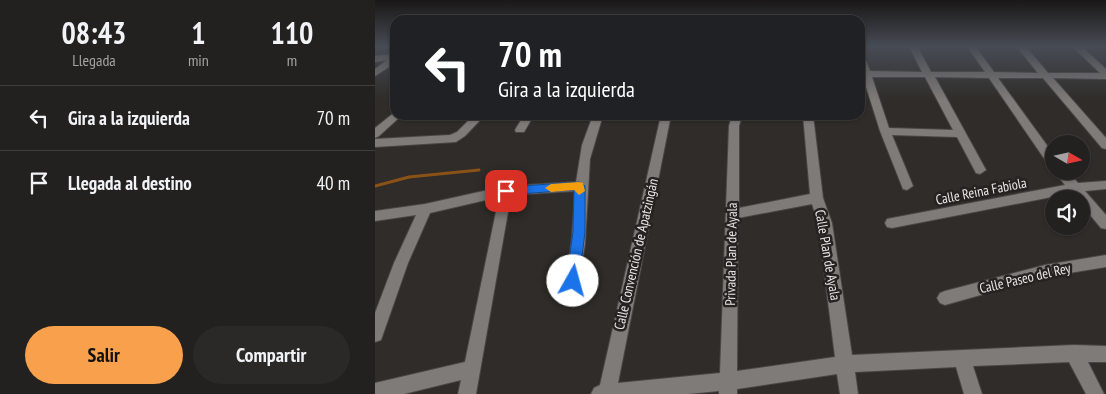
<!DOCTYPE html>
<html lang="es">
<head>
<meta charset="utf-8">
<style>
  :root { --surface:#23211f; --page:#2b2928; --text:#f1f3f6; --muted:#a3a3a4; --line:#403e3d; --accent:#f9a04c }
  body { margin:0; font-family:"PT Sans Narrow",sans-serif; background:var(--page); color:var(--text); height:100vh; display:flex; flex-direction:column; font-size:19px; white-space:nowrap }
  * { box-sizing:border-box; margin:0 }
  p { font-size:16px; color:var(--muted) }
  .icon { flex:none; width:28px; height:28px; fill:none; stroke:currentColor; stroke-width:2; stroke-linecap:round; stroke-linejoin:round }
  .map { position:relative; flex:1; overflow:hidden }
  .details { display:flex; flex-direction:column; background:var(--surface); width:375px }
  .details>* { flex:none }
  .banner { position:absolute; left:15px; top:15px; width:475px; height:105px; border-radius:15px; box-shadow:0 1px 4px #0004,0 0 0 1px var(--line); background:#202124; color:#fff; overflow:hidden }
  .needle { width:32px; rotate:99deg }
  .tools { position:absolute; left:670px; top:135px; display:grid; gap:10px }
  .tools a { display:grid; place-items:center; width:45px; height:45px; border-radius:50%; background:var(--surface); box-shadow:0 1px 4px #0004,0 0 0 1px var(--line); font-size:25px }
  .pin { position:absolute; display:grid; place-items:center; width:42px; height:42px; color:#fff; margin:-21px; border-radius:10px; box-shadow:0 2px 8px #0006 }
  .me { position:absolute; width:55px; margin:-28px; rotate:7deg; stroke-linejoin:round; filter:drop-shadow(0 0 4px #0008) }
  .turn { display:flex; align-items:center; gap:18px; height:105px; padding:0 25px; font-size:22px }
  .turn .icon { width:65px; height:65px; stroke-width:2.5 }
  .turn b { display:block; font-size:35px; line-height:42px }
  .eta { display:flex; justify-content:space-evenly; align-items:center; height:85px; text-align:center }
  .eta b { font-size:30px; font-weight:600; line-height:35px }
  .cta { display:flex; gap:10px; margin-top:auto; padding:10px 25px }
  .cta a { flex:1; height:58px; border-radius:30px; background:var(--accent); color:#111; font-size:20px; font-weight:600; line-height:58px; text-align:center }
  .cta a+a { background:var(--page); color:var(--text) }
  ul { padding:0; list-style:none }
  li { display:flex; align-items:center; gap:15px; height:65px; padding:0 25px; border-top:1px solid var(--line) }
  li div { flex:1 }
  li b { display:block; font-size:19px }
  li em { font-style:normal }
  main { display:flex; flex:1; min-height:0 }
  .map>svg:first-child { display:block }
</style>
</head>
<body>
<main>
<section class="details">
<div class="eta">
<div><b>08:43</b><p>Llegada</p></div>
<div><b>1</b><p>min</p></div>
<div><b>110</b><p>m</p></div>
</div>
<ul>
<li><svg class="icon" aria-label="left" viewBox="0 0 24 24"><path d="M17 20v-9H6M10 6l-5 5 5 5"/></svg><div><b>Gira a la izquierda</b></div><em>70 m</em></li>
<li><svg class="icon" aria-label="arrive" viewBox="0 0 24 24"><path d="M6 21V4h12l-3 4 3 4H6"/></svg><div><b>Llegada al destino</b></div><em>40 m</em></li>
</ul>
<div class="cta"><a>Salir</a><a>Compartir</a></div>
</section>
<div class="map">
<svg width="731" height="394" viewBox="0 0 731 394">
  <rect width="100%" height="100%" fill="#2f2c29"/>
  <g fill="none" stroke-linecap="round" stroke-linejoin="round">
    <!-- stream -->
    <path stroke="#8b5217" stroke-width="3" d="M0 186 34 177 104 170"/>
    <!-- minor casing -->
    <g stroke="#494745" stroke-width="2">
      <path id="minor" d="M534 46H542L556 72H610L592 46H600L619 72 663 73 641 46H650L673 73H725L697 46H706L731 69V79L678 78 731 138V149L727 148 668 78H623L679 155V168L675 167 614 78 560 77 611 170 605 174 601 173 582 137 517 135 538 186 532 190 528 189 505 131 488 77H485V52L489 55 495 71 547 72ZM497 77H550L578 130 514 128Z
        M20 54V63L0 76V69L12 60 0 62V56Z
        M20 112V115H27L4 136 0 138V128Z
        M99 115H110L90 136 81 142 0 147V139L75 135 82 132Z
        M149 115H159L149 132H141L140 130Z
        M218 115H228L215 159 210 244 203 286 198 288 193 286 191 281 197 237 200 191 136 195 101 394H83L86 380 29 394H0V383L90 362 124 197 55 213 33 263 6 340 0 342V313L19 263 41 215 0 221V211L50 204 131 186 201 182 207 145Z
        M286 115H296L243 383 345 373 354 126 357 115H367L364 126V208L435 194 428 115H438L448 198 457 223 477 355 699 345 731 346V362H713L729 394H711L694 362 598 366 607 394H589L581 367 480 372 483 394H465L462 374 362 389V394H344V391L313 394H216L219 388 225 385ZM437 204 443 223 460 357 362 371 363 218Z
        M679 171H692L703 183 731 181V189L710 191 731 215V229L726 228 706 204V199H702L697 193 517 228 512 227 510 223 512 219 517 218 690 185Z
        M731 255V267L670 277 570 305 565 303 562 298 565 293 570 291 670 265Z"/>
    </g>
    <!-- minor -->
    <use href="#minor" fill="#7f7b78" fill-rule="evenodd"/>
  </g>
  <!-- sky -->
  <linearGradient id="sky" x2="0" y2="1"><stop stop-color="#1a1817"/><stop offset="0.46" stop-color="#474b54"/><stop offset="1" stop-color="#474b54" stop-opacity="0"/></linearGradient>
  <rect width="731" height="101" fill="url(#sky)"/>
  <!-- route -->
  <path fill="#1a73e8" stroke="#114b97" d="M204 182 210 186V232L204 281 203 285 198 287 193 285 191 281 198 232 199 190 131 195 126 191 131 187Z"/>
  <!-- slow -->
  <path fill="#f59e0b" d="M204 182 208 183 210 191 204 195 199 190 176 192 170 188 176 184Z"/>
  <g text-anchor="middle" stroke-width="5" stroke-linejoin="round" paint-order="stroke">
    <!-- street labels -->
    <g font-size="14" fill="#e9e7e5" stroke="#252220">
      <text transform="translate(606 191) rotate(-11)" y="5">Calle Reina Fabiola</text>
      <text transform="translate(261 254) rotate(-77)" y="5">Calle Convención de Apatzingán</text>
      <text transform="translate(356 254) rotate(-89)" y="5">Privada Plan de Ayala</text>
      <text transform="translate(453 255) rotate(80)" y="5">Calle Plan de Ayala</text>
      <text transform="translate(650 278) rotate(-13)" y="5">Calle Paseo del Rey</text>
    </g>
  </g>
</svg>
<div class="tools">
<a><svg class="needle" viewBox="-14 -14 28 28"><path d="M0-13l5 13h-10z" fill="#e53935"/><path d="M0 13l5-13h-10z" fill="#a3a3a4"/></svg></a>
<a><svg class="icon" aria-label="sound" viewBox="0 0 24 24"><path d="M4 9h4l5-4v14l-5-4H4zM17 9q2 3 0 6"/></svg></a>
</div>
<div class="pin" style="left:131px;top:191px;background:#d93025"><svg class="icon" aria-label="arrive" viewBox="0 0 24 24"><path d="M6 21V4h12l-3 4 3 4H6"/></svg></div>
<svg class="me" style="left:198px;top:281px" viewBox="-20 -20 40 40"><circle r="19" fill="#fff"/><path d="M0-13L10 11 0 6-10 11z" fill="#1a73e8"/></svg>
<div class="banner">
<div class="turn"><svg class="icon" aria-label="left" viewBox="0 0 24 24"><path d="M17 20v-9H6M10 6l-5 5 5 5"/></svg><div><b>70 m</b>Gira a la izquierda</div></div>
</div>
</div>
</main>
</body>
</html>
